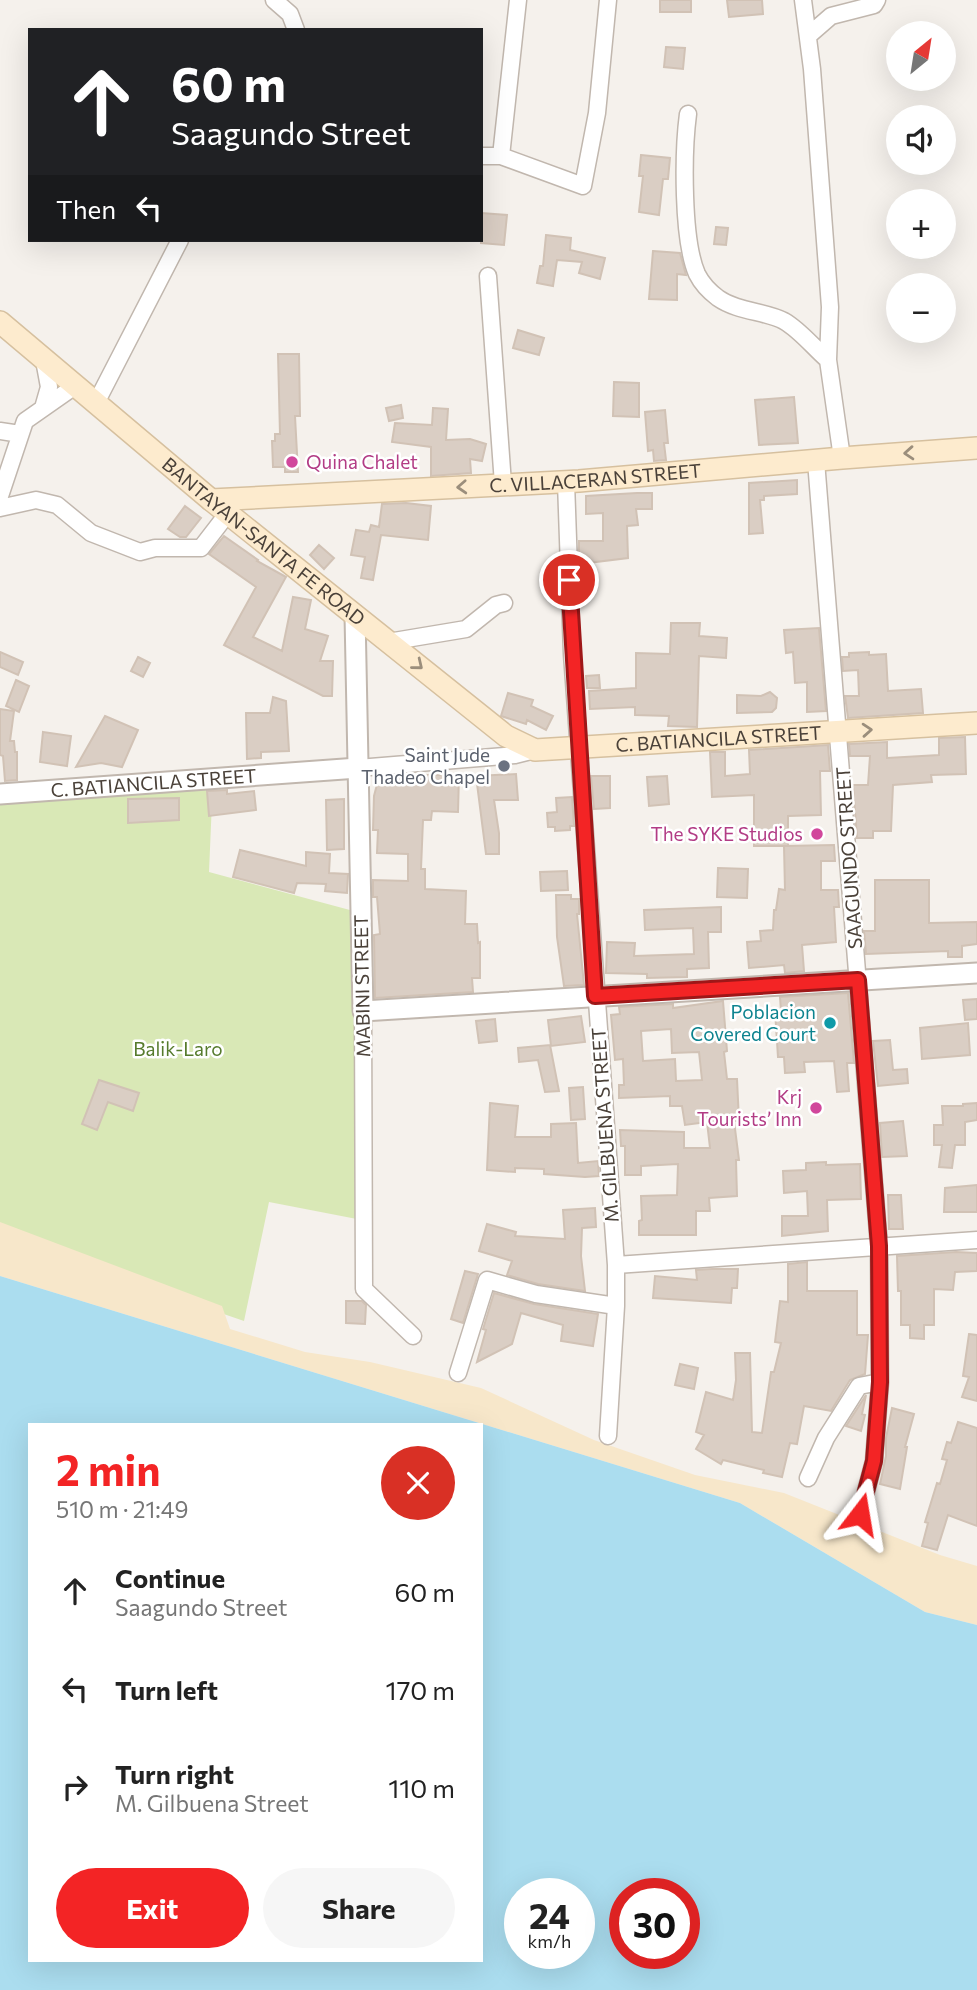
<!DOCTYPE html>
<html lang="en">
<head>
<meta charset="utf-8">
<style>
  :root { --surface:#fff; --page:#f6f6f6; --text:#222; --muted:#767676; --accent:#f32425 }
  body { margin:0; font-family:Commissioner,sans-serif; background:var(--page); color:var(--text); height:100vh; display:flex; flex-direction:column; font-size:26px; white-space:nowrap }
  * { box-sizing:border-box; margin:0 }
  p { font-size:23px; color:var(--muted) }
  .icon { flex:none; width:38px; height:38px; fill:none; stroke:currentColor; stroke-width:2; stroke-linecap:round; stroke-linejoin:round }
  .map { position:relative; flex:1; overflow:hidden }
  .panel { position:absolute; left:28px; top:1423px; width:455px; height:539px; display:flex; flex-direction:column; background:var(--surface); border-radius:0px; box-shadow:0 7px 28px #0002 }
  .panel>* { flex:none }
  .guide { position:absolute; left:28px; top:28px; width:455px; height:214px; border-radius:0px; box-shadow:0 7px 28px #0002; background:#202124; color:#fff; overflow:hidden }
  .needle { width:46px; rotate:30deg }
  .fabs { position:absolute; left:886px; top:21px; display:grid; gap:14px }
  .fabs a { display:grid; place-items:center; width:70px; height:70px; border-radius:50%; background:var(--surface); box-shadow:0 7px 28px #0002; font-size:35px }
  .speed { position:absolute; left:504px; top:1878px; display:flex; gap:14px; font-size:35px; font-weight:700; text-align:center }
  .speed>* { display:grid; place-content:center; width:91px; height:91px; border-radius:50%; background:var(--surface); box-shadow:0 7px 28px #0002; line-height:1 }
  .speed small { font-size:18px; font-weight:400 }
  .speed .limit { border:10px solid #d22; background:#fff; color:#111 }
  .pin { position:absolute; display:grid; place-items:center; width:60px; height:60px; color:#fff; margin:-30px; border:4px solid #fff; border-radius:50%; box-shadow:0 2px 7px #0007 }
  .me { position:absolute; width:77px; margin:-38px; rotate:14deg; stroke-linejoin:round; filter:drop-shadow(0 0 5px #0008) }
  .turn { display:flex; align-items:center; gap:24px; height:147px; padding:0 28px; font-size:32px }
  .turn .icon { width:91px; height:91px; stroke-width:2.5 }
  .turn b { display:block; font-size:49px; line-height:60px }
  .then { display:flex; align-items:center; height:66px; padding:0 28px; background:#0003; gap:14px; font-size:26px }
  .round { display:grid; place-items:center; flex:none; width:74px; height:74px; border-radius:37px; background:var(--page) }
  .headline { display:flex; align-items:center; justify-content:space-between; height:119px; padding:0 28px }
  h1 { font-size:42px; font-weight:700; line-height:52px; color:var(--accent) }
  .primary-button { display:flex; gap:14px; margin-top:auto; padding:14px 28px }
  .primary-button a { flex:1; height:80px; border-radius:42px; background:var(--accent); color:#fff; font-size:28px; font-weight:700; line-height:80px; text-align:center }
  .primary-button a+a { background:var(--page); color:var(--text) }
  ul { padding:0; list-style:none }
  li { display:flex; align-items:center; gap:21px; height:98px; padding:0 28px }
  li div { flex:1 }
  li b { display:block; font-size:26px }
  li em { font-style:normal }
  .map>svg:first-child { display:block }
</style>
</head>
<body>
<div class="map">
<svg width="977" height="1990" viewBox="0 0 977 1990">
  <rect width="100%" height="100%" fill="#f5f1ec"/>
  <!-- green -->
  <path fill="#d9e8b6" d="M213 778 209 872 361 913 362 1220 269 1202 244 1321 0 1237V794Z"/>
  <!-- sand -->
  <path fill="#f7e7ca" d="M0 1222 222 1306 230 1329 305 1352 370 1362 481 1388 594 1440 695 1475 784 1493 940 1555 977 1566V1625L925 1612 740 1503 0 1276Z"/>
  <!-- water -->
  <path fill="#abddef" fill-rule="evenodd" d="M0 1276 740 1503 925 1612 977 1625V1990H0ZM30 1424H481V1960H30ZM520 1894H579V1953H520ZM625 1894H684V1953H625Z"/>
  <!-- building -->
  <path fill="#dacec4" stroke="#d1c2b5" stroke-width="2" fill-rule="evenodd" d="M660 0H691V12H660Z
    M727 0H762L763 14 729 17Z
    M666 47 685 48 683 69 664 67Z
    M641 155 670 158 668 179H663L659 215 639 212 643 176H639Z
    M481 213 507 215 504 245 481 243Z
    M716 227 728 228 726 245 714 244Z
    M546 235 571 238 570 250 605 258 600 279 579 273 582 262 557 260 553 286 537 283 540 266H543Z
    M653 251 680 253 686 275 677 274V300L649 299Z
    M518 330 544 338 539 355 513 348Z
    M278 354H299L300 416H295L298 472H285V467H273L272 441H275V434H280Z
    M614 382 639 383V417L613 416Z
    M794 397 798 443 759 445 755 400Z
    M401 405 403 418 389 421 386 408Z
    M433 408 448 409 446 440 470 439 486 444 482 461 470 459 471 473 431 476V447L392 442 395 423 432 425Z
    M665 410 668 443H664L666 460 654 461 653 450 648 451 645 412Z
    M797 480V494L764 496V500H760L763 533 749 534V483Z
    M637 493H652V509H636L638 525 627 526 628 558 579 564V541H603V513L586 514V496Z
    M406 503 431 506 428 540 381 535 373 580 361 578 365 557 351 555 356 530 369 532 371 525 379 527 382 504Z
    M185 506 201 518 186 537H180L168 529Z
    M224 536 258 560 257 561 286 577 253 637 282 651 293 597 311 600 305 629 328 636 320 661H333L332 696H323L224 645 256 587 209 554Z
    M319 545 334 558 324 569 310 555Z
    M671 623H700L699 636 727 638 726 658 699 656 697 727 668 726 669 716 635 715V707L590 709 589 691 636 688V653L670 654Z
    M819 628 826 711 807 712V682L795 683 793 652 786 653 784 630Z
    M0 652 23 662 18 675 0 667Z
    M869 652V655L886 654 888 691 921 689 923 713 848 718 845 696H859L858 670 843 671 842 657H849V653Z
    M138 657 150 663 143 677 131 671Z
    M599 675 600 688H587L586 676Z
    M16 680 29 686 19 712 6 706Z
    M770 692 777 698 776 708 772 712 737 713V695L761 696Z
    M508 693 533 700 531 706 553 716 546 730 527 720 526 724 501 716Z
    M273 697 286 701 289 751 261 752V758L247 759 246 713H270Z
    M0 709 14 711 10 741H14L15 752H17V780L5 781 3 756 0 755Z
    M105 716 138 730 122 767 101 763 76 767Z
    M43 732 71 736 67 766 40 762Z
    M965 737 966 774 931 775 932 782 893 785 891 831H873V838H857L853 785H868L870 756H850L849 744 887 742V758L939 755V738Z
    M828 745 830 771H820L821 815 788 816V846H754V795L712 797 710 752H725V776L750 774 749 750Z
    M516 774 518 800H494L499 833V854H486L476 776Z
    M395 775 418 779 419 775H459L458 812 432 811 431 820H423L421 869H425V889L466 891 465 924H477L478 943 480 942V978H472L473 992 375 998 374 935 380 934 377 897H373V880L408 881V854L377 853 378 830H373L374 796 379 777Z
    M591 776H610V808L594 809Z
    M667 776 669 804 649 806 647 777Z
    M227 790V794L254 791 256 810 209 816 207 791Z
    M572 797 574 826H570V830L555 831V827H548L547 813 557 812 556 798Z
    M179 798V820L128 823V799Z
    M344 799V849L327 850 326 800Z
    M834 845 835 861H821V890H838L839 907H834L836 942 802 945 804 971 785 973 784 965 749 968 747 942 761 941 760 931 773 930 774 910H776L779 889 785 890 784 846Z
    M240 850 306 866V852L330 854 329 873 348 874 347 893 325 891 326 884 297 883 294 893 233 877Z
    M718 868 748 869 747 898 717 897Z
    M567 871 568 890 541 891 540 872Z
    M875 880H929V923L977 922V944L962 946V957H948V951L866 954 864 931H875Z
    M556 895H571V899H579V914H577L584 985 564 986 557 937Z
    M721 907V932H708L709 968 687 969V977L647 978V974L606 973 607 942 635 943 634 956 694 954 693 928 645 930 644 910Z
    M848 993 854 1063H847L849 1091 837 1092 834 1061 804 1062 805 1072 785 1073 784 1057H778L776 1026 775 1011H781L780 997Z
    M977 999V1019L965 1020 963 1000Z
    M723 1001 727 1051 724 1052 727 1079H737L739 1121H734L739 1160H736L737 1196 709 1198 710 1211H696V1235H639V1221L642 1220 641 1196 677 1195 678 1164 641 1166V1175H625V1146H621L620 1130 684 1132V1148H710L707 1122 685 1125 682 1106H670V1096L619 1098V1085H624L623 1059 615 1060 611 1015 620 1014 619 1007 673 1004V1008ZM671 1029 672 1053 699 1052 702 1080 676 1081 675 1059 643 1061 641 1031Z
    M581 1016 585 1042 551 1046 548 1020Z
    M495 1019 497 1041 479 1043 476 1021Z
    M968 1023 970 1055 922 1059 920 1028Z
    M890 1040 893 1070 907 1069 908 1083 878 1086 873 1041Z
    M550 1045 559 1091 545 1092 538 1060 519 1062 518 1048Z
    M99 1080 139 1093 133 1111 108 1102 97 1130 82 1124Z
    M583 1087 585 1119 571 1120 569 1088Z
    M490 1103 518 1106 515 1137H551V1124L576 1123 578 1163 598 1161 599 1176 585 1177 544 1174V1169L515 1168V1172L487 1170Z
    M977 1103V1120L965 1122V1145H955L952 1168 939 1167 942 1145H934V1125H943L942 1106H963V1104Z
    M903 1121 907 1156 882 1157 880 1123Z
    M826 1162V1165L860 1164 861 1199 827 1200 828 1231 782 1236V1216H808L807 1191 784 1193 783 1171 806 1170V1163Z
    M977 1185V1212H944L945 1188Z
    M888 1195H901L903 1229H889Z
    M595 1208 596 1227 582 1228 581 1256 585 1291 538 1284 507 1275 512 1261 479 1251 487 1224 516 1232 515 1236 565 1239 563 1210Z
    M956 1252 977 1253V1271L955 1272 953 1290 934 1289V1325H924V1339L910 1338V1325H901V1291H898L897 1256Z
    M807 1262V1291H857V1335H868L865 1374 850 1380 831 1411 804 1406 797 1444 790 1443 782 1477 763 1473 764 1470 723 1460 721 1464 696 1449 704 1435 696 1432 706 1392 733 1400 736 1380 735 1353H750L752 1432 762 1433 771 1372H774L781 1343 775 1342 780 1301 788 1302V1264Z
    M712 1269H738L737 1288H732L731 1303 653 1298 655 1276 697 1280 696 1270Z
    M465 1271 478 1274 463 1323 451 1319Z
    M494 1293 534 1304 598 1314 593 1346 561 1341 563 1325 521 1313 512 1344 477 1362 486 1330 483 1329Z
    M346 1301H362L366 1305 365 1324 346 1323Z
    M969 1334 977 1335V1401L962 1397 969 1377 963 1376Z
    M680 1364 698 1368 694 1389 675 1385Z
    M866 1395 862 1414 865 1415 861 1431 846 1426Z
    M892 1408 914 1414 905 1447H907L900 1489 880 1484 886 1456V1438Z
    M958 1422 977 1428V1526L948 1515 937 1550 922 1546 928 1523 925 1522 937 1483 940 1484 947 1460 942 1459 947 1442 951 1443Z"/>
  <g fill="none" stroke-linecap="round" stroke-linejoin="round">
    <!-- minor casing -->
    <g stroke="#c1b7ae" stroke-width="19">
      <path id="minor" d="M274 0 290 14 296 30
        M803 0 812 69 830 307 828 360 842 458
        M808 36 831 16 874 5 877 0
        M688 114C683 152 682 240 697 274 702 284 710 292 718 298 738 312 765 311 784 321 800 330 814 348 828 360
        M481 156H501L583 186 597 113 608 0
        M501 156 518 0
        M488 276 503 484
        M96 403 180 240
        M43 408 49 387 44 360
        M0 431 20 434
        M816 461 879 1246 880 1382 874 1461 860 1514
        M566 482 572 654 616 1265V1306L608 1436
        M0 496 25 421 75 386
        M0 508 36 500 57 505 91 533 140 552 155 548H201L228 513
        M388 642 466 629 496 605 504 603
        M358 768 515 755 535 750
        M363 1011 364 1289 413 1336
        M616 1265 977 1240
        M458 1373 487 1280 536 1294 616 1306
        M808 1478 826 1438 859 1386 880 1382"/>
    </g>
    <!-- tertiary casing -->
    <g stroke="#c1b7ae" stroke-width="23">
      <g id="tertiary">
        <path d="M355 615 363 1011 977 973"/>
        <path id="s1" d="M0 794 358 768"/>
      </g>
    </g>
    <!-- secondary casing -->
    <g stroke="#d6c09f" stroke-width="24">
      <g id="secondary">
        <path id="s2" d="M0 322 211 500 506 736 535 750 977 723"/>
        <path id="s3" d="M211 500 579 481 842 458 977 448"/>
      </g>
    </g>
    <!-- minor -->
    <use href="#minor" stroke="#fff" stroke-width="16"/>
    <!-- tertiary -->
    <use href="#tertiary" stroke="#fff" stroke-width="19"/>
    <!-- secondary -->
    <use href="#secondary" stroke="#fdebce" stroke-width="21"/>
  </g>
  <!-- one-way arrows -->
  <defs><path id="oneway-chevron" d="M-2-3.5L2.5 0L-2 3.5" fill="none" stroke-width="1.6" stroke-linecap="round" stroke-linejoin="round" transform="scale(1.75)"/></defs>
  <g stroke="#9b8e7c">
    <use href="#oneway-chevron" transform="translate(909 453) rotate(176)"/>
    <use href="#oneway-chevron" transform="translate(462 487) rotate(177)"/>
    <use href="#oneway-chevron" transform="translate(418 665) rotate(39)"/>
    <use href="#oneway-chevron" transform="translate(867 730) rotate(-4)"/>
  </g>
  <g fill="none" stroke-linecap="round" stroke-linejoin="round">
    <!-- route casing -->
    <g stroke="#9e1718" stroke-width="18">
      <path id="route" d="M569 580 595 996 858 980 879 1246 880 1382 874 1461 860 1514"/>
    </g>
    <!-- route -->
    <use href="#route" stroke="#f32425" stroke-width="12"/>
  </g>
  <!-- markers -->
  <g fill="#d1479c" stroke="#fff" stroke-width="2.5">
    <circle cx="292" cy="462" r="7"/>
    <circle cx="817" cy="834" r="7"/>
    <circle cx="816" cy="1108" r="7"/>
  </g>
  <circle fill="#6b7280" stroke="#fff" stroke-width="2.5" cx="504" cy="766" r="7"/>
  <circle fill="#0f9aa8" stroke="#fff" stroke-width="2.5" cx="830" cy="1023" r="7"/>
  <g text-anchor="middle" stroke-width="5" stroke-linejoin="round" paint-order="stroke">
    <!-- hotel labels -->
    <g font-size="19" fill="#b23c85" stroke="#fff" text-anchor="end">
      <text x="306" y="469" text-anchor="start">Quina Chalet</text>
      <text x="803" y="841">The SYKE Studios</text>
      <text x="802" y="1104">Krj<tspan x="802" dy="22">Tourists’ Inn</tspan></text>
    </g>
    <!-- street labels -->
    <g font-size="19" fill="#4a4139" stroke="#fff">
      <text dy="7" stroke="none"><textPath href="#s3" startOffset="385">C. VILLACERAN STREET</textPath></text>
      <text dy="7" stroke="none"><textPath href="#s2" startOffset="343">BANTAYAN-SANTA FE ROAD</textPath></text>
      <text dy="7" stroke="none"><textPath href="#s2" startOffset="870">C. BATIANCILA STREET</textPath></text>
      <text dy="7" stroke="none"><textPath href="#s1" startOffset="154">C. BATIANCILA STREET</textPath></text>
      <text transform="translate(849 858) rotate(-94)" y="7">SAAGUNDO STREET</text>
      <text transform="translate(362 986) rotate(-91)" y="7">MABINI STREET</text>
      <text transform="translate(605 1125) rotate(-94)" y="7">M. GILBUENA STREET</text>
    </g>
    <!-- worship labels -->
    <g font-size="19" fill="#5b616d" stroke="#fff" text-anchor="end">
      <text x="490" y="762">Saint Jude<tspan x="490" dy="22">Thadeo Chapel</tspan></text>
    </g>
    <!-- culture labels -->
    <g font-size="19" fill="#0d838f" stroke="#fff" text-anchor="end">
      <text x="816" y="1019">Poblacion<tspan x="816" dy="22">Covered Court</tspan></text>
    </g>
    <!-- park labels -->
    <g font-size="19" fill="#567b2d" stroke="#fff">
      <text x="178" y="1056">Balik-Laro</text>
    </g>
  </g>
</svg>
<div class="fabs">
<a><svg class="needle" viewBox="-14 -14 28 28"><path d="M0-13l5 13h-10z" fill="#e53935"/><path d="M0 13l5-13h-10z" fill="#767676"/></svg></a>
<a><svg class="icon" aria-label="sound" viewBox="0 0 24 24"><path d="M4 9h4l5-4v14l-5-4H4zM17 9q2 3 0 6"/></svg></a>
<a>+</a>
<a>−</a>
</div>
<div class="speed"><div>24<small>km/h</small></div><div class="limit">30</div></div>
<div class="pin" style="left:569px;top:580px;background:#d93025"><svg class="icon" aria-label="arrive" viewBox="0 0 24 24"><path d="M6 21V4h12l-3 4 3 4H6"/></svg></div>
<svg class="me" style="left:860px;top:1514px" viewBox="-20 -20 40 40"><path d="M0-17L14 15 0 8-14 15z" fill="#f32425" stroke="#fff" stroke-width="4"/></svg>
<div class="guide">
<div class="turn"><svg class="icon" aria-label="ahead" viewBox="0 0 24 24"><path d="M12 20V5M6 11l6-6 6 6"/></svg><div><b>60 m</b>Saagundo Street</div></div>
<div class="then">Then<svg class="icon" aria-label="left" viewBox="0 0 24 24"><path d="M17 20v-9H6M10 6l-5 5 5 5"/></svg></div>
</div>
<section class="panel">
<div class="headline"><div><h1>2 min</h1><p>510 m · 21:49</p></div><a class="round" style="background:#d93025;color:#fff"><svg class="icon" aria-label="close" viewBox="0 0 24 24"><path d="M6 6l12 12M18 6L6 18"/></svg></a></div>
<ul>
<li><svg class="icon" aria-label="ahead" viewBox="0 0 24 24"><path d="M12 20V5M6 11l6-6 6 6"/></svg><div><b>Continue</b><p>Saagundo Street</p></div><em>60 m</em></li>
<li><svg class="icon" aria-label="left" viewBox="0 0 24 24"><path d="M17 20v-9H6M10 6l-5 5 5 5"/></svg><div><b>Turn left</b></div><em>170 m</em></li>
<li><svg class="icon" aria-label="right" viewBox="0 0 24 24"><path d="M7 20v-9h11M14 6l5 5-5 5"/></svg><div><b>Turn right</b><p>M. Gilbuena Street</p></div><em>110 m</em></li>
</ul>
<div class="primary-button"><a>Exit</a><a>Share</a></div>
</section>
</div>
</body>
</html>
